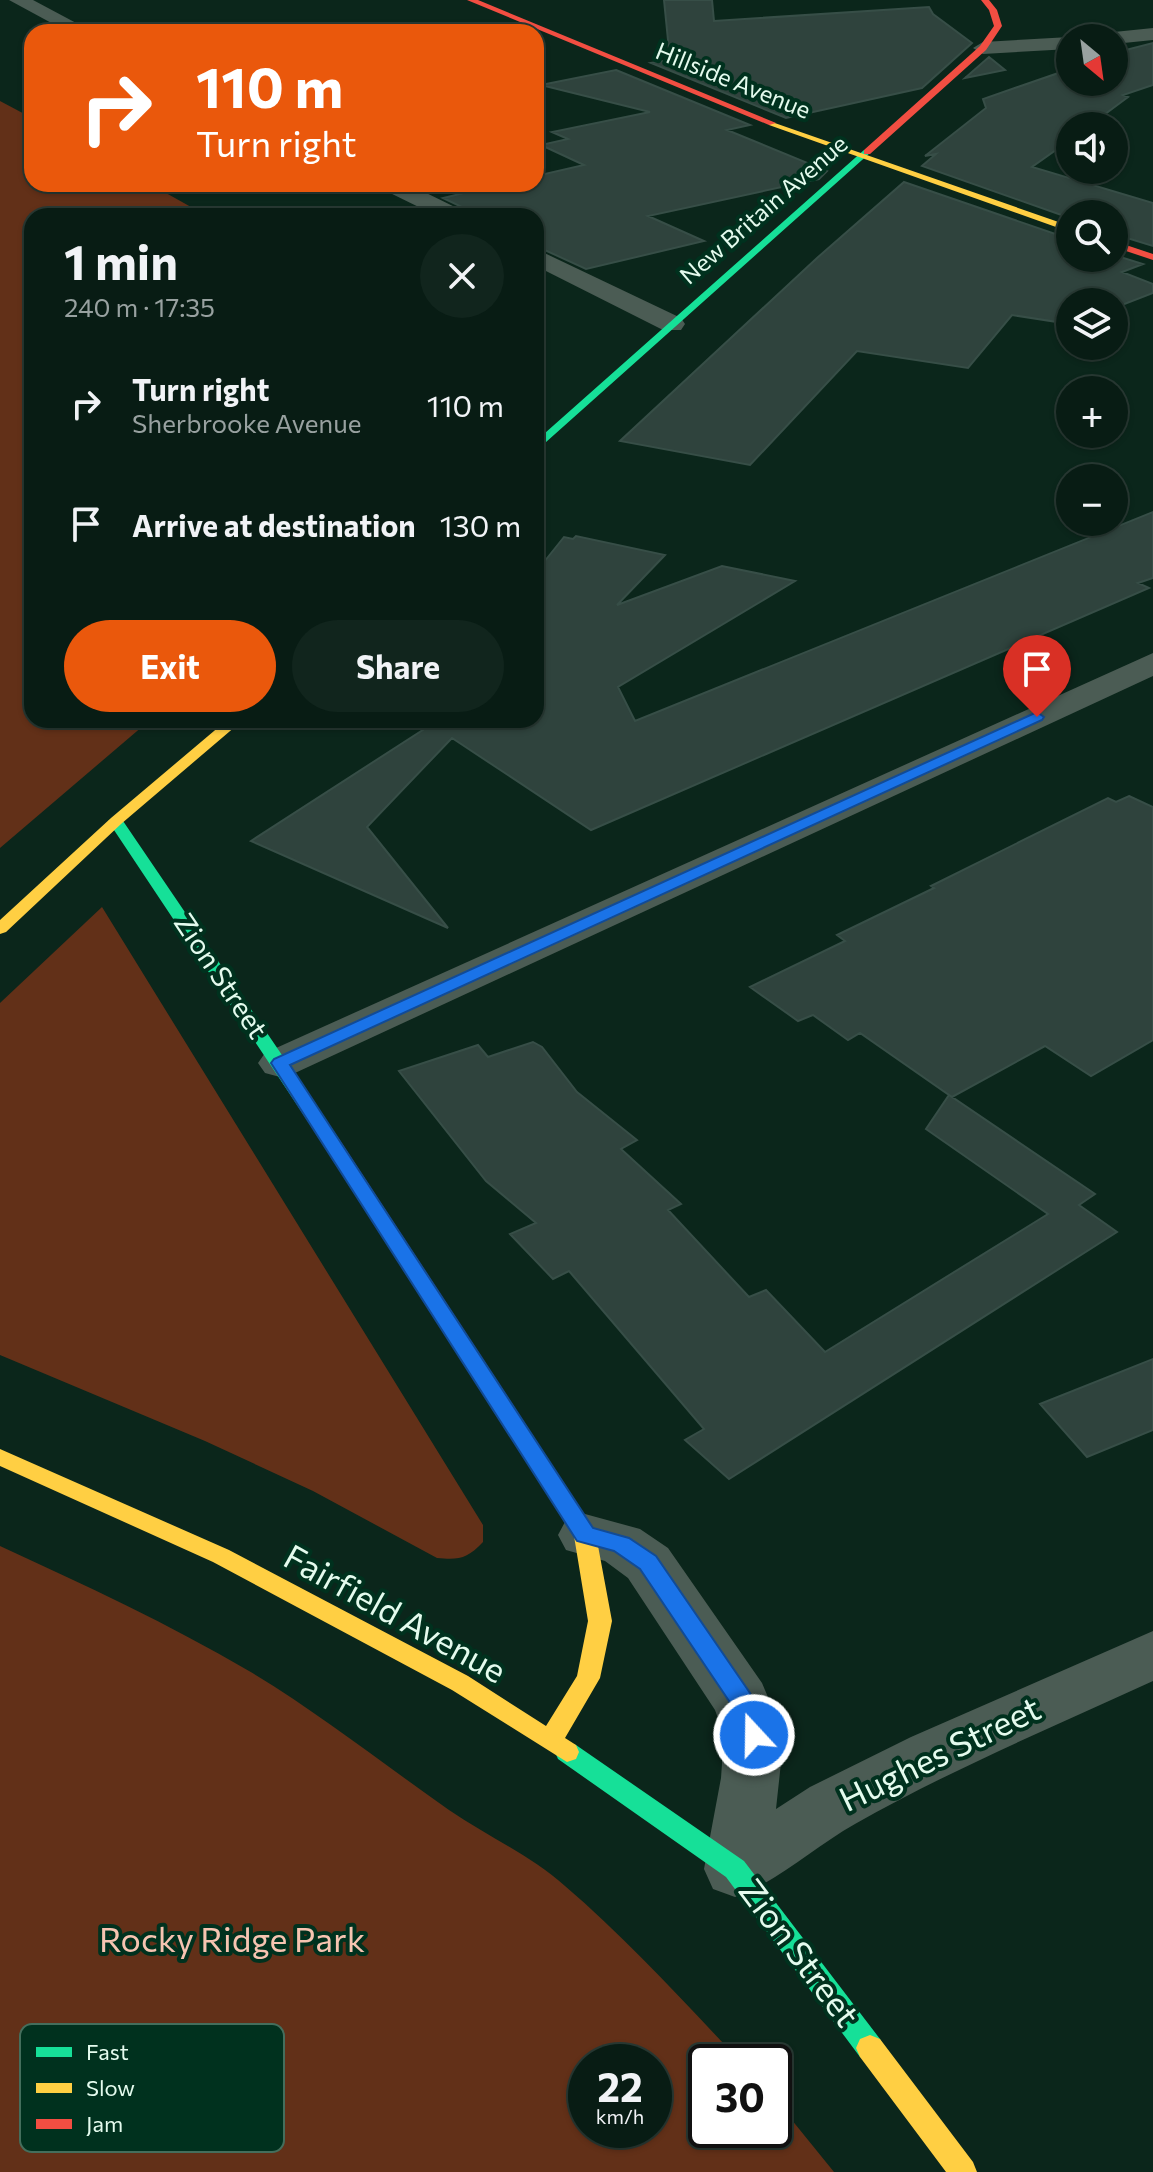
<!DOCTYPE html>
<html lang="en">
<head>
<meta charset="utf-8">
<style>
  :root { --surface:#081c14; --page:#11251d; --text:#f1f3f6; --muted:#98a1a0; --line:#293a34; --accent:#ea580c }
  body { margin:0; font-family:Commissioner,sans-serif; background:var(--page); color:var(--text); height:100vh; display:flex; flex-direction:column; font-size:30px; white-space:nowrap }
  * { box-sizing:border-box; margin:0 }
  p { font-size:26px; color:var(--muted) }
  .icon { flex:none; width:44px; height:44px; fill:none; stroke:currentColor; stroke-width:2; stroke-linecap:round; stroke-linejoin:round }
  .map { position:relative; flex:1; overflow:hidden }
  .drawer { position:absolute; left:24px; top:208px; width:520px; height:520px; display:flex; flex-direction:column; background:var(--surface); border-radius:24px; box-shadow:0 2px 6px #0004,0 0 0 2px var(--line) }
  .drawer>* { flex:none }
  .guide { position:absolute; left:24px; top:24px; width:520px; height:168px; border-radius:24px; box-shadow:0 2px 6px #0004,0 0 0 2px var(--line); background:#ea580c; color:#fff; overflow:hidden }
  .needle { width:52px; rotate:151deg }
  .controls { position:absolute; left:1056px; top:24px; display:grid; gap:16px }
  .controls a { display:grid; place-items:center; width:72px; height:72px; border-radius:50%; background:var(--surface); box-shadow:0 2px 6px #0004,0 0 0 2px var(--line); font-size:40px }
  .speed { position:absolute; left:568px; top:2044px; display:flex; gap:16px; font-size:40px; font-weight:700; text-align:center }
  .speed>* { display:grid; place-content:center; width:104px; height:104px; border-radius:50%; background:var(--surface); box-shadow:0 2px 6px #0004,0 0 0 2px var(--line); line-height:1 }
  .speed small { font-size:20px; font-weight:400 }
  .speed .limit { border:4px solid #111; border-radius:12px; background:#fff; color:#111 }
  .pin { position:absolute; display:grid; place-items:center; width:68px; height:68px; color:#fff; margin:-82px -34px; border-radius:50% 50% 50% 0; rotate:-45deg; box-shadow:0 0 8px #0007 }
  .pin .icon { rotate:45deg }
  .me { position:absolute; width:88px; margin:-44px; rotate:339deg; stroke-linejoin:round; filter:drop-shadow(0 0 6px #0008) }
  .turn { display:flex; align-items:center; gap:28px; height:168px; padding:0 40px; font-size:36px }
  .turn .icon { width:104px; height:104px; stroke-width:2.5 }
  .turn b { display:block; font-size:56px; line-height:68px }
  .round { display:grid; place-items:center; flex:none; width:84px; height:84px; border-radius:42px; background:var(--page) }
  .headline { display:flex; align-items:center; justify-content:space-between; height:136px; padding:0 40px }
  h1 { font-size:48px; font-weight:700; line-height:60px }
  .cta { display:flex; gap:16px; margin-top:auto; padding:16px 40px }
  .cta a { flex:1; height:92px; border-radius:48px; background:var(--accent); color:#fff; font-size:32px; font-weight:700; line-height:92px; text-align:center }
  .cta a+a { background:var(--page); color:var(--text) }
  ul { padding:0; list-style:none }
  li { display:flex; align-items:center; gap:24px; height:120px; padding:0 40px }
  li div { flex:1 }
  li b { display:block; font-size:30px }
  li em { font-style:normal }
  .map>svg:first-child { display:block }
</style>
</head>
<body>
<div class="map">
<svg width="1153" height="2172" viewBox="0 0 1153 2172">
  <rect width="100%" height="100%" fill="#0b261b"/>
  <!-- green -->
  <path fill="#623018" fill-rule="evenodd" d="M0 101 32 118V184H150L207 216H32V720H150L0 848Z
    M102 907 483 1525V1542C467 1559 459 1560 437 1558L313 1491 205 1441 0 1355V1003Z
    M0 1546C85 1585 169 1624 249 1671 319 1713 382 1763 449 1810 487 1836 530 1855 565 1886 628 1940 684 2002 741 2062H706V2130H774V2098L834 2172H0ZM586 2062H654V2130H586Z"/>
  <!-- building -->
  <path fill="#2f433d" stroke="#374e47" stroke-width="2" d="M664 0H712L714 21 929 7 933 14 972 43 922 88 786 118 651 63 670 60Z
    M1153 43V85L1123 95 1128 97 1089 126H1070V140L1032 167 1153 203V246L1114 234V214H1070V218L922 166 936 154 925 156 986 108 983 99 1070 69V82H1114V53Z
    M989 57 1005 70 965 78Z
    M616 70 750 125 727 130 827 171 819 179 648 216 704 241 586 269 536 246V216H470L464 208 443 198 501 184H536V176L584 165 541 145 568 139 552 132 650 112 541 85Z
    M904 182 1070 239V258H1114V255L1143 264 1122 272 1153 284V293L1114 308V302H1070V324L1012 315 968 368 857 351 750 465 620 441 817 258Z
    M1153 512V578L1138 583 1149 588 591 830 452 738 367 827 448 928 251 841 432 724 425 720H536V572L564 537 573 539 576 536 665 555 617 605 722 566 795 581 618 687 635 721Z
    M1129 796 1153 807V1040L1091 1076 1045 1046 952 1097 860 1033 848 1040 813 1015 798 1021 750 987 845 941 837 935 934 888 931 886 1108 798 1116 802Z
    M533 1042 542 1047 577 1092 637 1140 621 1149 681 1204 668 1210 749 1297 766 1290 825 1352 1048 1214 926 1129 949 1095 1095 1194 1079 1205 1117 1232 729 1479 685 1440 704 1429 569 1271 553 1279 510 1234 536 1223 486 1181 399 1071 478 1045 488 1057Z
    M1153 1359V1430L1087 1457 1040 1404Z"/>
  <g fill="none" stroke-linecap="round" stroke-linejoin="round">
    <!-- street -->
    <path fill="#4b5c54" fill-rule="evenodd" d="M9 0H33L93 32H68Z
      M1153 28V40L1114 44V38H1104L1114 32Z
      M1070 37 1073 38H1070V49L983 54 973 48 983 42Z
      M379 184H408L463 211 467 216H437L382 189Z
      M536 249 681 318 685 324 681 330H663L536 266Z
      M1153 653V676L295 1073 280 1077 265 1073 258 1063 265 1053Z
      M585 1514 640 1529 668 1548 762 1683 784 1735 776 1809 810 1787 911 1737 1153 1631V1681C1053 1727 950 1770 855 1824 814 1847 779 1881 735 1897L713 1889 704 1869 721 1778 724 1735 715 1710 628 1578 605 1561 566 1550 558 1535 566 1520Z"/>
    <!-- fast -->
    <path fill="#16e098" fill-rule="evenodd" d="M864 150 871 152 536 451V441Z
      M116 816 121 818 339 1139 341 1143 339 1147H325L108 821Z
      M567 1742 576 1745 744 1861 880 2039 884 2048 880 2057 870 2061 860 2057 726 1877 558 1759 555 1752 558 1745Z"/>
    <!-- slow -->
    <path fill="#ffcf43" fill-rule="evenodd" d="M769 121 1070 226V232L769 125Z
      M227 720H243L121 824 6 932 0 934V920L111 818Z
      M518 1423 526 1425 596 1535 612 1621 600 1678 565 1738 576 1745 579 1752 576 1759 567 1762 452 1690 213 1562 0 1466V1449L229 1550 468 1676 546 1726 577 1676 588 1621 574 1536 507 1431 510 1425Z
      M870 2035 880 2039 973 2162 977 2172H946L860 2057 856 2048 860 2039Z"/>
    <!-- jam -->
    <path fill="#f24e42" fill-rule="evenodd" d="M467 0H478L776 123 769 125Z
      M981 0H989L997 10 1002 26 986 50 870 154H864V150L980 46 994 26 989 10Z
      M1114 241 1153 254V260L1114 247Z
      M332 1137 339 1139 526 1425 529 1431 526 1437 518 1439 510 1437 323 1143Z"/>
  </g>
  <!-- route -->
  <path fill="#1a73e8" stroke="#114b97" stroke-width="2" d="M1037 712 1044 717 1042 720 290 1065 593 1528 629 1538 656 1556 750 1693 766 1735 763 1742 754 1745 745 1742 731 1704 640 1569 614 1551 577 1541 271 1063 274 1059Z"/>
  <g text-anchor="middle" stroke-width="8" stroke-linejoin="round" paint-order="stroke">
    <!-- far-street labels -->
    <g font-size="24" fill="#e4fbee" stroke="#00311e">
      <text transform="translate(733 81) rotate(22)" y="8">Hillside Avenue</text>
      <text transform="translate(764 210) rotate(-41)" y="8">New Britain Avenue</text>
    </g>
    <!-- street labels -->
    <g font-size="28" fill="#e4fbee" stroke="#00311e">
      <text transform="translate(221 976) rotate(56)" y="10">Zion Street</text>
    </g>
    <!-- near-street labels -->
    <g font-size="34" fill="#e4fbee" stroke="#00311e">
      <text transform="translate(395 1614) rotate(29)" y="12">Fairfield Avenue</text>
      <text transform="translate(940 1754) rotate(-26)" y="12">Hughes Street</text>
      <text transform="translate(799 1953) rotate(53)" y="12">Zion Street</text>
    </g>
    <!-- near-park labels -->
    <g font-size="34" fill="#f6c4b1" stroke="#00311e">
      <text x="232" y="1952">Rocky Ridge Park</text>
    </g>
  </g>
  <!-- legend -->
  <rect x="20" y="2024" width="264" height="128" rx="12" fill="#00311e" stroke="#446e5c" stroke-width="2"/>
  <rect x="36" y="2047" width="36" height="10" fill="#16e098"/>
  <rect x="36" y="2083" width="36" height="10" fill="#ffcf43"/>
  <rect x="36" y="2119" width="36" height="10" fill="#f24e42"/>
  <g font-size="22" fill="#e4fbee">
    <text x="86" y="2060">Fast</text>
    <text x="86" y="2096">Slow</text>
    <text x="86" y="2132">Jam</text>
  </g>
</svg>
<div class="controls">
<a><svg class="needle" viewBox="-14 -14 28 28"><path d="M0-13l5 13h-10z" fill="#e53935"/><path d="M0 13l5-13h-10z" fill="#98a1a0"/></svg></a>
<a><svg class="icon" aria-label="sound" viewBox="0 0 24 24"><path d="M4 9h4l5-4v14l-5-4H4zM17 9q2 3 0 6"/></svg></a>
<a><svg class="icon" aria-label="search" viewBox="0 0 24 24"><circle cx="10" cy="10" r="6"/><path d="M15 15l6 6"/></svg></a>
<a><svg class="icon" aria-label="layers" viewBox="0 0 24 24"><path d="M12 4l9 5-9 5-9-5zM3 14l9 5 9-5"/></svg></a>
<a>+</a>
<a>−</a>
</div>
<div class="speed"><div>22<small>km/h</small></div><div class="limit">30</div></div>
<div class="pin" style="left:1037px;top:717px;background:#d93025"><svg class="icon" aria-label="arrive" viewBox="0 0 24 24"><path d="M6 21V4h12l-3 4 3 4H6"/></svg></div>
<svg class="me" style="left:754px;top:1735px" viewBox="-20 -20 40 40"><circle r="17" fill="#1a73e8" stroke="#fff" stroke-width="3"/><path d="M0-11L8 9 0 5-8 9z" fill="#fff"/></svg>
<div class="guide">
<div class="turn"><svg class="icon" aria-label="right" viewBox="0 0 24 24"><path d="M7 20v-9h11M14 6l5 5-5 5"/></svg><div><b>110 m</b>Turn right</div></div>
</div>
<section class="drawer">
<div class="headline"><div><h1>1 min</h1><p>240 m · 17:35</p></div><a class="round"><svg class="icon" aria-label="close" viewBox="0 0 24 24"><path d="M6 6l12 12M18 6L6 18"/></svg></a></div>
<ul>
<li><svg class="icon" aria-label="right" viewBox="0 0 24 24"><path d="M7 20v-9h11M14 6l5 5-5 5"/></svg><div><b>Turn right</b><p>Sherbrooke Avenue</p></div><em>110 m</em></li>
<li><svg class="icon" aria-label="arrive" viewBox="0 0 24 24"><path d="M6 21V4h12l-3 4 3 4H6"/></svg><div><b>Arrive at destination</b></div><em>130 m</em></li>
</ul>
<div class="cta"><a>Exit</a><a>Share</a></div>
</section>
</div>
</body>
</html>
